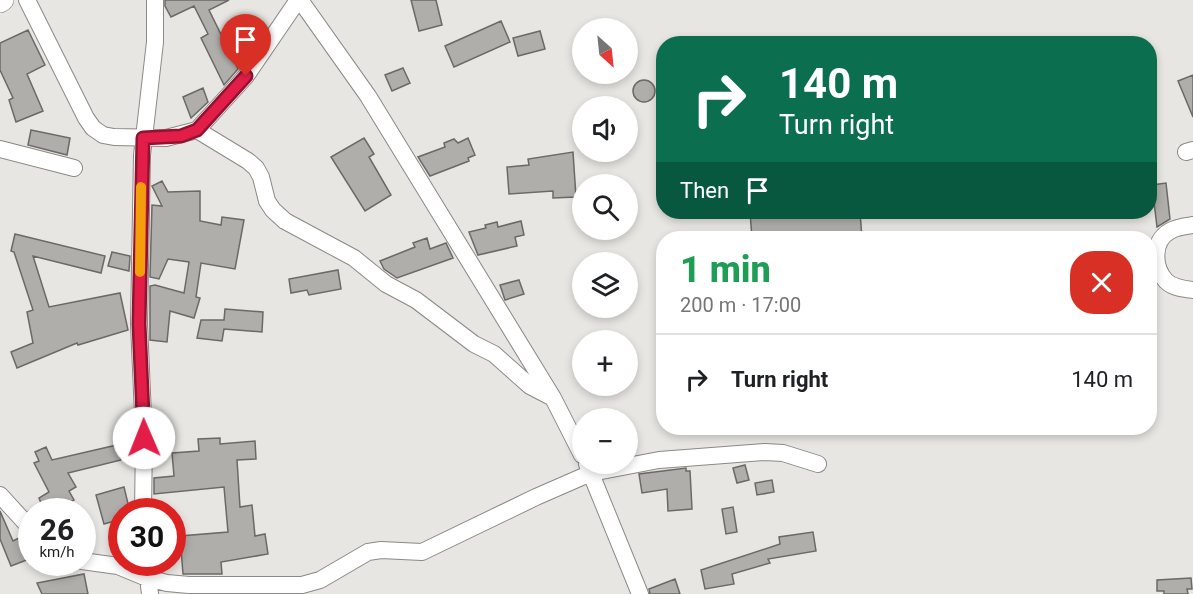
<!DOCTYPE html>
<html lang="en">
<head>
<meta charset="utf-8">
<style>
  :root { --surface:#fff; --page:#f2f2f2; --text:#202124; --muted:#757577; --line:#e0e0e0 }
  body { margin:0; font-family:Roboto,sans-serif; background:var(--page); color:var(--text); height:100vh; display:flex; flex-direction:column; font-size:22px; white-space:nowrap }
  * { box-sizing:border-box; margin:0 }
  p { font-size:20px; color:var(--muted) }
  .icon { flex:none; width:33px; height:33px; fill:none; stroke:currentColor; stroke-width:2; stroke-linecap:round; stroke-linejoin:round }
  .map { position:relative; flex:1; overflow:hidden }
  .panel { position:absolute; left:656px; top:231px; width:501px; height:204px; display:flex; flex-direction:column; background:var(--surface); border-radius:24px; box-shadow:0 3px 9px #0003 }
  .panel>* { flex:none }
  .top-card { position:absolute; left:656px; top:36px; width:501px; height:183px; border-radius:24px; box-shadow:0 3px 9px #0003; background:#0b6e4f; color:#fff; overflow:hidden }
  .needle { width:39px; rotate:153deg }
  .controls { position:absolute; left:572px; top:18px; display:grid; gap:12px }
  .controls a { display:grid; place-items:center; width:66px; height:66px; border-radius:50%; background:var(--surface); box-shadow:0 3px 9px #0003; font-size:30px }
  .speed { position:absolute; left:18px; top:498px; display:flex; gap:12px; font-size:30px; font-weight:700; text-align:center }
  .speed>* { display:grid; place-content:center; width:78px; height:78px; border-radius:50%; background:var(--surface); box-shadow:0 3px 9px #0003; line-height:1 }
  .speed small { font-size:15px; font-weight:400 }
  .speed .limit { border:9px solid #d22; background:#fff; color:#111 }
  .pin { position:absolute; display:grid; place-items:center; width:51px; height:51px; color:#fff; margin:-62px -26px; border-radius:50% 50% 50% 0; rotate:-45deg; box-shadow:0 0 6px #0007 }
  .pin .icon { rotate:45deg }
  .me { position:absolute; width:66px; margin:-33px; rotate:359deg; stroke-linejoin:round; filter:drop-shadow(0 0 4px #0008) }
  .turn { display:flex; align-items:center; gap:21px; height:126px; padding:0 24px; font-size:27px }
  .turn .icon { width:78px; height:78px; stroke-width:2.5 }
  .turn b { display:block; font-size:42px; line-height:51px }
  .then { display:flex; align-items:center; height:57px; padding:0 24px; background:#0003; gap:12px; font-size:22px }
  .round { display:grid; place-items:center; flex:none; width:63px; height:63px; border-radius:24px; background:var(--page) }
  .summary { display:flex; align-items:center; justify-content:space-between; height:102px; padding:0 24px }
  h1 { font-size:36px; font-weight:800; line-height:45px; color:#1e9e55 }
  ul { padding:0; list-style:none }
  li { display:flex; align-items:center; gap:18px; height:90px; padding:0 24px; border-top:2px solid var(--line) }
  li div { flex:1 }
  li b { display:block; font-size:22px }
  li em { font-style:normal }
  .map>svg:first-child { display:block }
</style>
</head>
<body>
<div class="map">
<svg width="1193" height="594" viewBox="0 0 1193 594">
  <rect width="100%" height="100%" fill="#e8e6e2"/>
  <!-- building -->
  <path fill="#b0aeaa" stroke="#6b6965" stroke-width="1.5" d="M165 0H229L209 10 238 69 224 85 201 38 208 34 194 6 171 17 165 6Z
    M411 0H436L442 25 419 31Z
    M501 21 510 42 454 67 445 46Z
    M28 30 45 65 27 74 43 111 16 122 9 100 13 98 0 70V43Z
    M540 31 545 49 518 56 513 38Z
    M403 68 410 83 392 91 385 75Z
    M1193 75V117L1178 81Z
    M633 91a11 11 0 1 1 22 0a11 11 0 1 1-22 0Z
    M203 88 208 102 191 118 183 97Z
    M31 130 70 138 67 155 28 145Z
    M364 138 374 154 369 157 391 195 365 211 331 157Z
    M468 138 475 155 468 158 469 161 430 176 418 157 445 147 444 143 454 139 458 143Z
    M573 152 576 197 553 198V191L509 194 507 167 529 165 528 159Z
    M162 181 168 192 200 191V221L221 225 222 217 244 220 235 269 201 263 196 297 200 298 194 318 170 311 167 342 150 340V286L155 285 184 293 189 262 168 259 159 279 150 277 152 205 162 206 152 186Z
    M1166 183 1170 219 1157 227 1152 185Z
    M750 212H860L862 238H752Z
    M521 221 524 235 515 237 517 246 478 255 469 232 486 228 485 225 497 222 498 227Z
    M15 234 105 256 101 273 33 256 49 307 120 293 128 330 78 345 77 343 17 368 11 352 33 343 27 312 33 310 14 252 11 251Z
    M427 238 430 249 446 243 453 258 397 278 384 269 380 261 415 247 413 243Z
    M112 252 130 256 129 271 108 266Z
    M338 270 341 289 309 295 307 290 291 293 289 279Z
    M519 280 524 294 505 300 500 285Z
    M225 309 263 312 262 332 224 329 222 341 197 338 201 320H224Z
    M220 438V444L255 441 256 459 237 460 240 507 252 505 255 536 265 534 268 554 221 562 222 574H183L180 536 228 532 224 487 154 494V478L174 476 172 453 199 451 198 439Z
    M117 445 121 460 68 473 76 487 69 491 74 500 53 512 29 511 41 503 39 498 49 492 34 463 39 461 35 452 46 447 52 460Z
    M745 465 749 480 737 483 733 468Z
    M686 468V471H690L692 509 668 511 667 489 642 493 639 474Z
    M772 480 774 492 757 495 755 483Z
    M124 487 130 512H122V519L104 524 96 495Z
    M733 507 737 532 726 534 722 509Z
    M0 511 13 541 23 536 32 551V558L11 566 0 539Z
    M813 532 816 551 768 559 770 563 732 574 734 584 705 589 701 570 780 544 779 537Z
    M84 574 88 594H42L37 583Z
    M1191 578 1192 589H1187L1188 594H1164V591H1157V580Z
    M675 579 680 594H650L649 589Z"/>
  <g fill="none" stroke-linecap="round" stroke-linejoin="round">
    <!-- minor casing -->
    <g stroke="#8b8985" stroke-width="18">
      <path id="minor" d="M27 0 86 118 93 128 103 135 114 137 166 138 197 130 246 76 298 0
        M300 0 368 96 553 398 582 455
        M197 130 248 161 256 168 261 177 267 201 273 210 285 221 354 258 386 284 416 300 474 344 494 354 530 386 553 398
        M0 149 74 168
        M1186 152 1193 150
        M1193 225C1186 226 1176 227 1170 231 1152 241 1153 267 1166 281 1173 288 1184 289 1193 290
        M587 464 640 594
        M0 495 32 530
        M143 512 144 438 139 324 142 155 155 42V0
        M82 561 118 566 147 578 167 583 189 585H302L320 580 368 552 381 550 422 552 536 497 591 473 659 460 765 452 783 453 818 464
        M146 562 150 594"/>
    </g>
    <!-- tertiary casing -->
    <g stroke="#8b8985" stroke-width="22">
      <path id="tertiary" d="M0 2 3 0"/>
    </g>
    <!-- minor -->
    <use href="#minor" stroke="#fff" stroke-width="16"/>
    <!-- tertiary -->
    <use href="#tertiary" stroke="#fff" stroke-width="21"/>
  </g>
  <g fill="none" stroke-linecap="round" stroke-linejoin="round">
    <!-- route casing -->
    <g stroke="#92132f" stroke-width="15">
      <path id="route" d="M144 438 139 324 143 138 181 136 197 130 246 76"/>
    </g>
    <!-- route -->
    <use href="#route" stroke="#e11d48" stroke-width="10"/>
    <!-- slow -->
    <path stroke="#f59e0b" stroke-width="10" d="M140 272 141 187"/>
  </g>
</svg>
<div class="controls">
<a><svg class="needle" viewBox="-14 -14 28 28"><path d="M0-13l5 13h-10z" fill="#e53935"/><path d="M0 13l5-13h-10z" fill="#757577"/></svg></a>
<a><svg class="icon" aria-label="sound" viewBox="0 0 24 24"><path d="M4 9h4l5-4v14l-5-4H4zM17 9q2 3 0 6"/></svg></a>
<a><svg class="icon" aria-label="search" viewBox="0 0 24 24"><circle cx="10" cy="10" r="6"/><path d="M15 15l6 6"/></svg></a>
<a><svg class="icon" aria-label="layers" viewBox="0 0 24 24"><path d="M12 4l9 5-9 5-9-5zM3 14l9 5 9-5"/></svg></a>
<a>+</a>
<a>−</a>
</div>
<div class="speed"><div>26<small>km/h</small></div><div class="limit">30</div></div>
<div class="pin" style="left:246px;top:76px;background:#d93025"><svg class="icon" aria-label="arrive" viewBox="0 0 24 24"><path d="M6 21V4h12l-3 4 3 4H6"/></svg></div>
<svg class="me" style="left:144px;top:438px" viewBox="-20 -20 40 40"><circle r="19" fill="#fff"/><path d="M0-13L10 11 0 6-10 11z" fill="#e11d48"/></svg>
<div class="top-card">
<div class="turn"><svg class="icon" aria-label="right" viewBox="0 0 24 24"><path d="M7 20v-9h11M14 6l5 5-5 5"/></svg><div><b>140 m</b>Turn right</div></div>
<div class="then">Then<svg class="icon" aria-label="arrive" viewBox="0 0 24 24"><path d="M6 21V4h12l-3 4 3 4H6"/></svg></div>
</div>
<section class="panel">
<div class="summary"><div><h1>1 min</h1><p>200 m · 17:00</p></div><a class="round" style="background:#d93025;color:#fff"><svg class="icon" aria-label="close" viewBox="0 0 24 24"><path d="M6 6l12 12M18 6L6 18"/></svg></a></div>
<ul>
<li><svg class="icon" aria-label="right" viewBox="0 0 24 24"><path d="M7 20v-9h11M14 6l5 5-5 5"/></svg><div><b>Turn right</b></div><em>140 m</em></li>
</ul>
</section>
</div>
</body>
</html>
